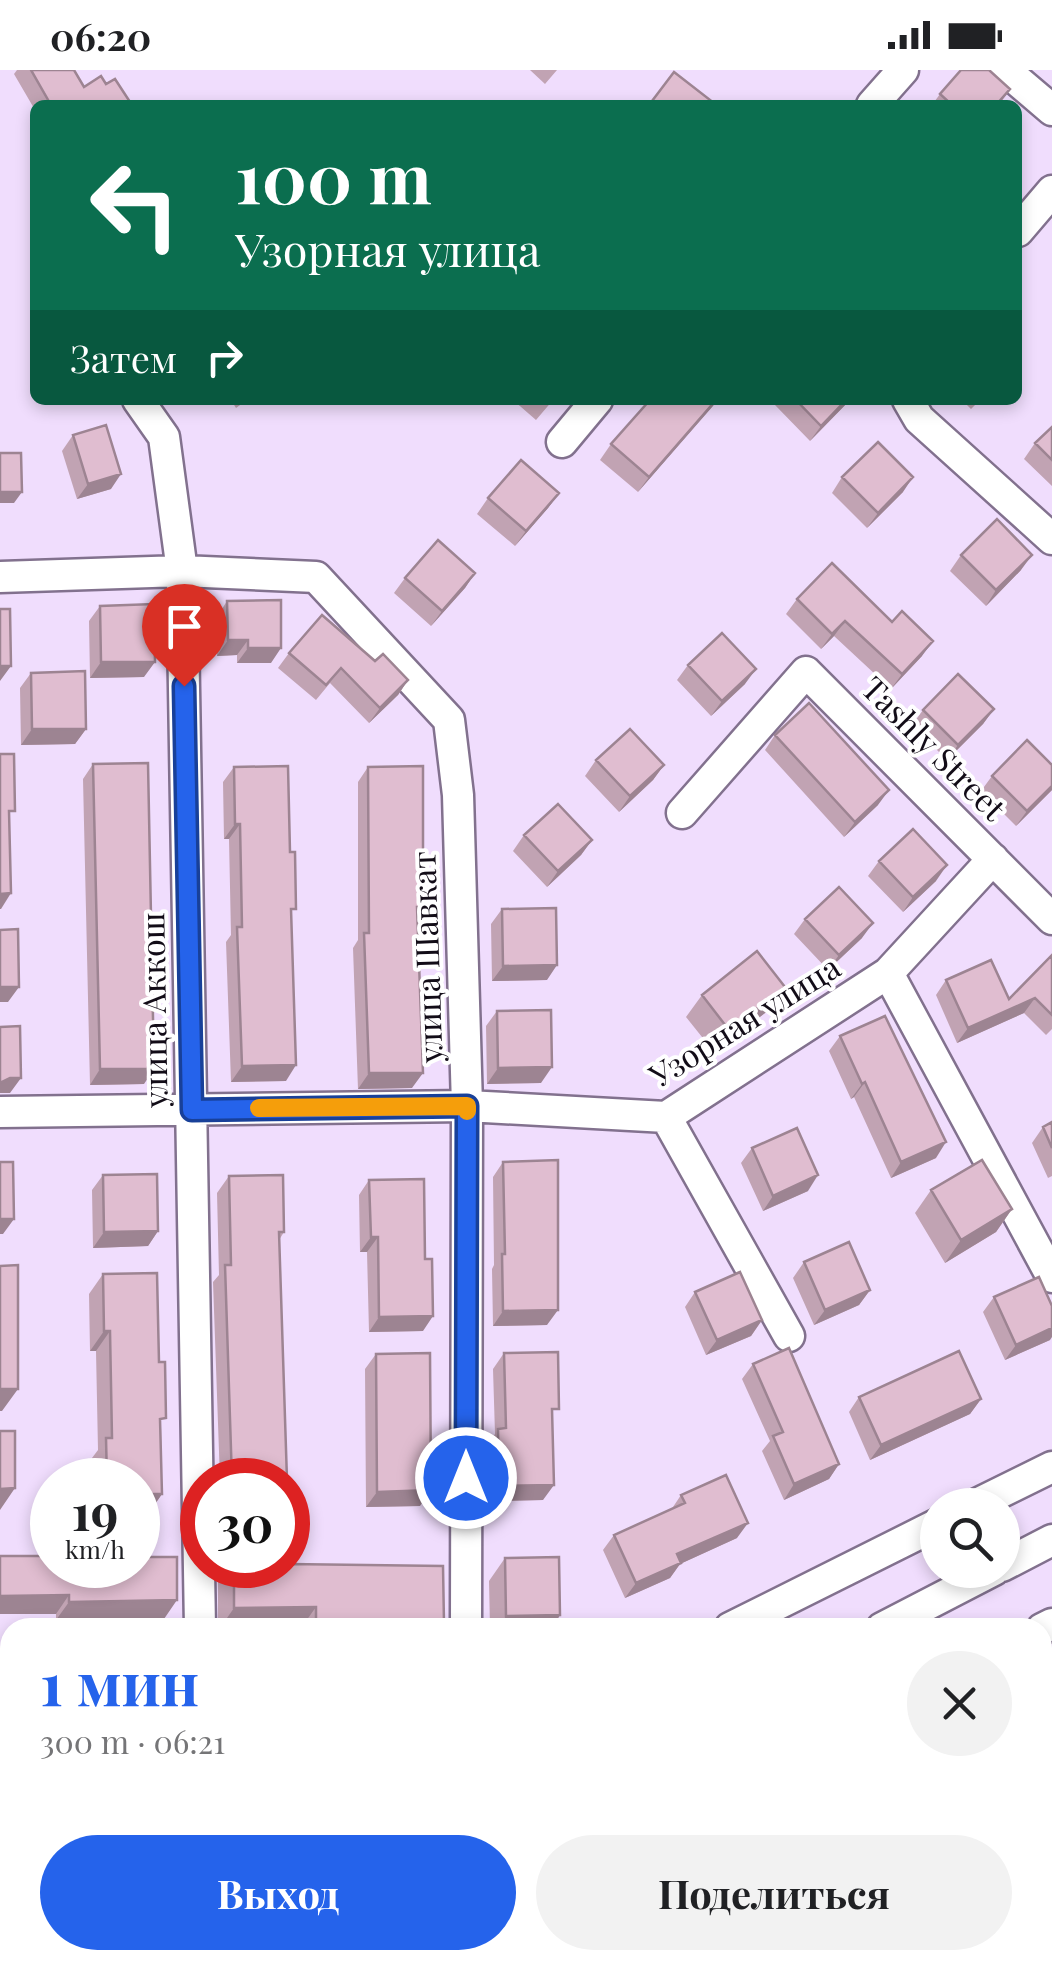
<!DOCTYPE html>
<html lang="ru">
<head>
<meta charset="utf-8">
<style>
  :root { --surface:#fff; --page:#f2f2f2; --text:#202124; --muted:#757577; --accent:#2563eb }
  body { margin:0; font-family:"Playfair Display",serif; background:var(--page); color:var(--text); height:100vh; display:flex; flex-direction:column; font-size:38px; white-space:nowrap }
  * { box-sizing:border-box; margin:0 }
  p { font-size:32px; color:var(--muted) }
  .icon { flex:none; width:55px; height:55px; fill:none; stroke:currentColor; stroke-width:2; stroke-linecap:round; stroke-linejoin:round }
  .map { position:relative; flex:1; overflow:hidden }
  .details { position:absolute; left:0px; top:1548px; width:1052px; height:352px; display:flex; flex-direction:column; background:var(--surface); border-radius:30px 30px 0 0; box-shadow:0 5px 15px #0003 }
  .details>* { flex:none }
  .top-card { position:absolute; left:30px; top:30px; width:992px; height:305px; border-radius:15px; box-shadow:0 5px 15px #0003; background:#0b6e4f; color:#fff; overflow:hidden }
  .buttons { position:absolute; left:920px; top:1418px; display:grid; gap:20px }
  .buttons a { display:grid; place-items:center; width:100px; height:100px; border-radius:50%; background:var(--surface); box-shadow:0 5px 15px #0003; font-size:50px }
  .speed { position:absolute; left:30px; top:1388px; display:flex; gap:20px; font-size:50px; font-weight:700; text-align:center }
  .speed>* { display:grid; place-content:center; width:130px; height:130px; border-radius:50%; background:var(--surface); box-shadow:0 5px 15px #0003; line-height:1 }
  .speed small { font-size:25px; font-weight:400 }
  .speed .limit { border:15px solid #d22; background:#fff; color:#111 }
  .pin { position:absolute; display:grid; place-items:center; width:85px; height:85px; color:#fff; margin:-102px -42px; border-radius:50% 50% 50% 0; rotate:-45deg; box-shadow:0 0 10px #0007 }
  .pin .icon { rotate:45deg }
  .me { position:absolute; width:110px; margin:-55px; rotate:0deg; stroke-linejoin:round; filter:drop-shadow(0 0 8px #0008) }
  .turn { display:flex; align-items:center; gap:35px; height:210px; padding:0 40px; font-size:45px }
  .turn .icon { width:130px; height:130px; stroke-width:2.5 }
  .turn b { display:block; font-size:70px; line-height:85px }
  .then { display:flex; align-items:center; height:95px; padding:0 40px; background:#0003; gap:20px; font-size:38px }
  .round { display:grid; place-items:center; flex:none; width:105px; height:105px; border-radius:52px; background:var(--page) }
  .head { display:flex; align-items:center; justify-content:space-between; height:170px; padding:0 40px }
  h1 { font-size:60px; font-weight:700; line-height:75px; color:var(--accent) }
  .action { display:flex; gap:20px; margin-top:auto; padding:20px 40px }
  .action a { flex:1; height:115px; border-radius:60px; background:var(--accent); color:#fff; font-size:40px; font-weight:700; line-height:115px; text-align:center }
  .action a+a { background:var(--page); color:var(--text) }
  .status { display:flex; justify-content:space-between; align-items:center; height:70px; padding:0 50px; background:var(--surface); direction:ltr }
  .status svg { height:28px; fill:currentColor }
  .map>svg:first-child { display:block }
</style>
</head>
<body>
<div class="status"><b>06:20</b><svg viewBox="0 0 49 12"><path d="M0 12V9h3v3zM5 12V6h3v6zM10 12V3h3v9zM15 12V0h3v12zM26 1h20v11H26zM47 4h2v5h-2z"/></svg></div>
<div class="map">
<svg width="1052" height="1898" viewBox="0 0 1052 1898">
  <rect width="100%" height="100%" fill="#f0ddfd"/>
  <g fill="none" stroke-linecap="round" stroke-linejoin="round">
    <!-- minor casing -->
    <g stroke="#82718e" stroke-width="35">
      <path id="minor" d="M1005 0 1052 40
        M872 35 903 0
        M1018 161 1052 121
        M138 330 164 367 182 501 200 1558
        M908 330 919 349 1052 469
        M562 372 597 330
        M0 507 182 501 316 507 449 650 458 725 467 1036 466 1558
        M682 743 806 602 1052 849
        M888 903 1052 1207
        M0 1042 467 1036 666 1047 888 903 993 789
        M666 1047 789 1266
        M975 1435 1052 1397
        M1002 1496 1052 1470
        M730 1558 938 1454
        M882 1558 994 1500
        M1042 1559 1052 1554
        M0 1595H10
        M289 1890 292 1898
        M125 1898 157 1890"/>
    </g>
    <!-- path -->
    <path stroke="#908399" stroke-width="4" stroke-dasharray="8 8" stroke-linecap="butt" d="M365 1890 368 1898"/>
    <!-- minor -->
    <use href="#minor" stroke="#fff" stroke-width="30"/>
  </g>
  <!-- wall -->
  <path fill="#c1a3b3" d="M17 0H74L84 17 106 14 132 35H35V40L14 4Z
    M530 0H557L545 14Z
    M1010 19 999 35H932L940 24Z
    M231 330H247L236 338Z
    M513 330H553L536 350Z
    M650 330H717L638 422 600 390 611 374Z
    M779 330H850L810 371 775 335Z
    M962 330H980L971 339Z
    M1052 357V416L1024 389 1035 373Z
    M73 365 111 419 77 429 62 381Z
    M842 407 903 422 867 458 832 423Z
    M559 423 548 438 515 476 477 444 488 428Z
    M961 485 1021 500 986 536 950 501Z
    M475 503 465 518 431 556 394 523 405 508Z
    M797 529 922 586 891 619 834 566 821 579 786 544Z
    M227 531 271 593H237V585L217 586V547Z
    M100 536 144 607 90 608 89 551Z
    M289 583 375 591 408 610 398 625 369 653 330 613 316 630 278 598Z
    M688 595 745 614 711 646 677 610Z
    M31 603 86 659 75 674 21 675 20 618Z
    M994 639 983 654 947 690 912 655 923 640Z
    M775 665 878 735 844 767 765 680Z
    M596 690 664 695 653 710 619 742 585 706Z
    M93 694 144 1014 90 1015 83 709Z
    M234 697 291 845 286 1011 231 1012 226 872 231 865 229 769H224L223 712Z
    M368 697 412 1018 358 1019 353 878 358 870V712Z
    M992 706 1052 720 1016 756 981 721Z
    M524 765 592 770 581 785 547 817 513 781Z
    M879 791 936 811 903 842 868 806Z
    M502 839 547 910 492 911 491 854Z
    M805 849 862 868 828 900 794 864Z
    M1052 885V959L1046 965 1024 943 957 973 936 925 946 910 1009 929Z
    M785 917 769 940 714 982 686 947 702 925Z
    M497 941 541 1013 487 1014 486 956Z
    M840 966 936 1088 891 1108 854 1027 851 1029 829 981Z
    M1052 1052V1106L1048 1108 1032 1073 1043 1057Z
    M752 1078 808 1121 763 1141 741 1093Z
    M503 1092 547 1255 493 1256 492 1199 494 1195 493 1107Z
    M103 1105 158 1161 148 1176 93 1178 92 1120Z
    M229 1106 284 1162 279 1170 287 1410H220L213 1212 219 1205 217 1123Z
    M369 1110 423 1261 369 1262 367 1182H360L359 1125Z
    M931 1120 1012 1139 996 1162 945 1193 915 1143Z
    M804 1192 870 1220 859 1235 814 1255 793 1208Z
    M103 1204 161 1356 162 1424 148 1444 138 1410H93L92 1388 98 1380 96 1281H90L89 1224Z
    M695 1222 762 1250 751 1266 706 1285 685 1237Z
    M994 1227 1050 1270 1005 1290 983 1242Z
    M504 1283 552 1349 543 1430 489 1431 488 1374 495 1364 493 1299Z
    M376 1284 420 1436 366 1437 365 1299Z
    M753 1294 839 1394 829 1409 784 1430 762 1381 770 1371 742 1309Z
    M859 1327 981 1329 970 1344 870 1390 849 1342Z
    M681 1425 737 1468 680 1494 670 1508 625 1528 603 1480 614 1465 671 1440Z
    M0 1486 164 1549 56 1550V1544Z
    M505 1488 560 1545 552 1558H490L489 1511Z
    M224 1495H288L441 1558H218V1503Z
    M10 1627V1706H0V1628Z
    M945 1890H1042L1052 1898H949Z"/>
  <!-- shaded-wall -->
  <path fill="#9d8492" d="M716 330H717L713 336 638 422 649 407Z
    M846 330H850L810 371 821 356Z
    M121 404 111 419 77 429 88 414Z
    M913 407 903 422 867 458 878 443Z
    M0 422H22L14 433H0Z
    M559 423 548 438 515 476 526 461Z
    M1032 485 1021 500 986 536 996 520Z
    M475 503 465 518 431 556 442 541Z
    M845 551 834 566 821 579 832 564Z
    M228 570H248L237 585 217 586Z
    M933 571 922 586 891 619 902 604Z
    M248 578H281L271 593H237Z
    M101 592H155L144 607 90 608Z
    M0 596H11L0 611Z
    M756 599 745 614 711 646 722 631Z
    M408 610 398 625 369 653 380 638Z
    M994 639 983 654 947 690 958 675Z
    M32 659H86L75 674 21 675Z
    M664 695 653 710 619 742 630 726Z
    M1052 716V720L1016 756 1027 741Z
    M889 720 878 735 844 767 855 752Z
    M235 754H240L229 769H224Z
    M592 770 581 785 547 817 558 801Z
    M947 795 936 811 903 842 913 827Z
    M11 823 1 839H0V824Z
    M873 853 862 868 828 900 839 885Z
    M557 895 547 910 492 911 503 896Z
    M0 917H19L8 932H0Z
    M785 917 769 940 714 982 729 960Z
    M1035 928 1024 943 957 973 968 958Z
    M296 995 286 1011 231 1012 242 996Z
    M552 997 541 1013 487 1014 498 998Z
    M100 999H154L144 1014 90 1015Z
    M369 1003H423L412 1018 358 1019Z
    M10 1008H21L10 1023H0V1013Z
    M865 1012 854 1027 851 1029 862 1014Z
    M946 1072 936 1088 891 1108 901 1092Z
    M818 1105 808 1121 763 1141 773 1126Z
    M1012 1139 996 1162 945 1193 961 1170Z
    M0 1149H14L3 1164H0Z
    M158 1161 148 1176 93 1178 104 1162Z
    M371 1167H378L367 1182H360Z
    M870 1220 859 1235 814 1255 825 1240Z
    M558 1240 547 1255 493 1256 503 1241Z
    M433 1246 423 1261 369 1262 379 1247Z
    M762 1250 751 1266 706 1285 717 1270Z
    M1052 1258V1267L1050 1270 1005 1290 1016 1275Z
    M104 1261H110L96 1281H90Z
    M0 1319H18L2 1341H0Z
    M981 1329 970 1344 870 1390 881 1375Z
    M839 1394 829 1409 784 1430 794 1414Z
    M554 1415 543 1430 489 1431 499 1416Z
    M15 1418 0 1440V1419Z
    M431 1420 420 1436 366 1437 377 1422Z
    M138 1424H162L148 1444H138Z
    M748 1453 737 1468 680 1494 670 1508 625 1528 636 1513 677 1484Z
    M69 1525 56 1544H0V1526Z
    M177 1530 164 1549 56 1550 69 1532Z
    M316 1537 301 1558H220L234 1538Z
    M560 1545 552 1558H498L506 1546Z
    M390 1550 384 1558H311L316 1551Z
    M444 1553 441 1558H387L390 1554Z
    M2 1684H10V1706H0V1687Z"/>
  <!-- building -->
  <path fill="#e0bdd0" stroke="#9d8492" stroke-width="2.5" d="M31 0H74L84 17 101 6 106 14 115 9 132 35H51Z
    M961 0H989L1010 19 996 35H952L940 24Z
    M674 2 714 33 712 35H649Z
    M650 330H716L649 407 611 374Z
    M796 330H846L821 356Z
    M106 355 121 404 88 414 73 365Z
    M1052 357V390L1035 373Z
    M878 372 913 407 878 443 842 407Z
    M0 383H21L22 422H0Z
    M521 390 559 423 526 461 488 428Z
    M997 449 1032 485 996 520 961 485Z
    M438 470 475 503 442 541 405 508Z
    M832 493 892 552 902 541 933 571 902 604 845 551 832 564 797 529Z
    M281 530V578H248V570H228L227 531Z
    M154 534 155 592H101L100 536Z
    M0 539H10L11 596H0Z
    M322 545 375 591 383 584 408 610 380 638 341 598 326 615 289 583Z
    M722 563 756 599 722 631 688 595Z
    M85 601 86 659H32L31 603Z
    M958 604 994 639 958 675 923 640Z
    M809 633 889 720 855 752 775 665Z
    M630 659 664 695 630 726 596 690Z
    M1027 670 1052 695V716L1027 741 992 706Z
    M0 684H14L15 741H9L11 823 0 824Z
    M148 693 154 999H100L93 694Z
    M288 696 290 782H295L296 839H291L296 995 242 996 237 857H242L240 754H235L234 697Z
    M423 696V837H417L423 1003H369L364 863H369L368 697Z
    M558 734 592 770 558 801 524 765Z
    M913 759 947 795 913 827 879 791Z
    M839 817 873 853 839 885 805 849Z
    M556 838 557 895 503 896 502 839Z
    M18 859 19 917H0V860Z
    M757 881 785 917 729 960 702 925Z
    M1052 885V945L1035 928 968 958 946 910 991 890 1009 929Z
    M551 940 552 997 498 998 497 941Z
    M885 946 946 1072 901 1092 865 1012 862 1014 840 966Z
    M20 956 21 1008H10L0 1013V957Z
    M1052 1052V1078L1043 1057Z
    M797 1058 818 1105 773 1126 752 1078Z
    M558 1090V1240L503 1241 502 1184H505L503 1092Z
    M982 1090 1012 1139 961 1170 931 1120Z
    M0 1092H13L14 1149H0Z
    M157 1104 158 1161 104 1162 103 1105Z
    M283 1105 284 1162H279L287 1410H232L225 1195H231L229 1106Z
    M424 1109 425 1189H432L433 1246 379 1247 378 1167H371L369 1110Z
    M849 1172 870 1220 825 1240 804 1192Z
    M18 1195V1319H0V1196Z
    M740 1202 762 1250 717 1270 695 1222Z
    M157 1203 159 1292H165L166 1348 160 1349 162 1424H138V1410H107L106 1368H112L110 1261H104L103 1204Z
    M1039 1207 1052 1236V1258L1016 1275 994 1227Z
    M789 1278 839 1394 794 1414 773 1366 783 1362 753 1294Z
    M959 1281 981 1329 881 1375 859 1327Z
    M558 1282 559 1339H552L554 1415 499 1416 498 1359 506 1358 504 1283Z
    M430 1283 431 1420 377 1422 376 1284Z
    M0 1361H15V1418L0 1419Z
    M726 1405 748 1453 677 1484 681 1493 636 1513 614 1465 685 1433 681 1425Z
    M0 1486H52V1495H138V1487H177V1530L69 1532V1525L0 1526Z
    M559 1487 560 1545 506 1546 505 1488Z
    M288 1494 443 1496 444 1553 390 1554V1550L316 1551V1537L234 1538V1495Z
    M1 1627H10V1684H2Z
    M1052 1724V1898H975L972 1890H1042V1729Z"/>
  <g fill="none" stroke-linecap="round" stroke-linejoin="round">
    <!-- route casing -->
    <g stroke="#184099" stroke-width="25">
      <path id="route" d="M184 616 192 1040 467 1036 466 1408"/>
    </g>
    <!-- route -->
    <use href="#route" stroke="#2563eb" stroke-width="18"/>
    <!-- slow -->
    <path stroke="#f59e0b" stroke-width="18" d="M259 1038 467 1036V1041"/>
  </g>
  <g text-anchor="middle" stroke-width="8" stroke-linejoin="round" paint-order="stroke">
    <!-- street labels -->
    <g font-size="32" fill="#120c17" stroke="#fff">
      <text transform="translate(933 679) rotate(45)" y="11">Tashly Street</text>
      <text transform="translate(428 887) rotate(-92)" y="11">улица Шавкат</text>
      <text transform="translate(155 940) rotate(-91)" y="11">улица Аккош</text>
      <text transform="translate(745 952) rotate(-32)" y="11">Узорная улица</text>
    </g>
  </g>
</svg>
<div class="buttons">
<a><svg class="icon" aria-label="search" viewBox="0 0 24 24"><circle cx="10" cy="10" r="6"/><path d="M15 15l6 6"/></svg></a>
</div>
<div class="speed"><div>19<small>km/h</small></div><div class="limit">30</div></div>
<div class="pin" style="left:184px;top:616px;background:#d93025"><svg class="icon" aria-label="arrive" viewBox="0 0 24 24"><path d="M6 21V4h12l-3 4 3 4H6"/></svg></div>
<svg class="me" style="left:466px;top:1408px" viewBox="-20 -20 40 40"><circle r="17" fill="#2563eb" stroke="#fff" stroke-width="3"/><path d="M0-11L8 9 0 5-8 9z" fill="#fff"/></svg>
<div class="top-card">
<div class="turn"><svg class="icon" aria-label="left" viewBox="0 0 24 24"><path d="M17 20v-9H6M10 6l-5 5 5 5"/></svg><div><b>100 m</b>Узорная улица</div></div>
<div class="then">Затем<svg class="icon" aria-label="right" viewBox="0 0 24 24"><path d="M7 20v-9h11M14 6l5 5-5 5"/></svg></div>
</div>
<section class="details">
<div class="head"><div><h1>1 мин</h1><p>300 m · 06:21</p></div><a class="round"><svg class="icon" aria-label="close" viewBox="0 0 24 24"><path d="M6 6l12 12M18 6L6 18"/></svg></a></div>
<div class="action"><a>Выход</a><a>Поделиться</a></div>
</section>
</div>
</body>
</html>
